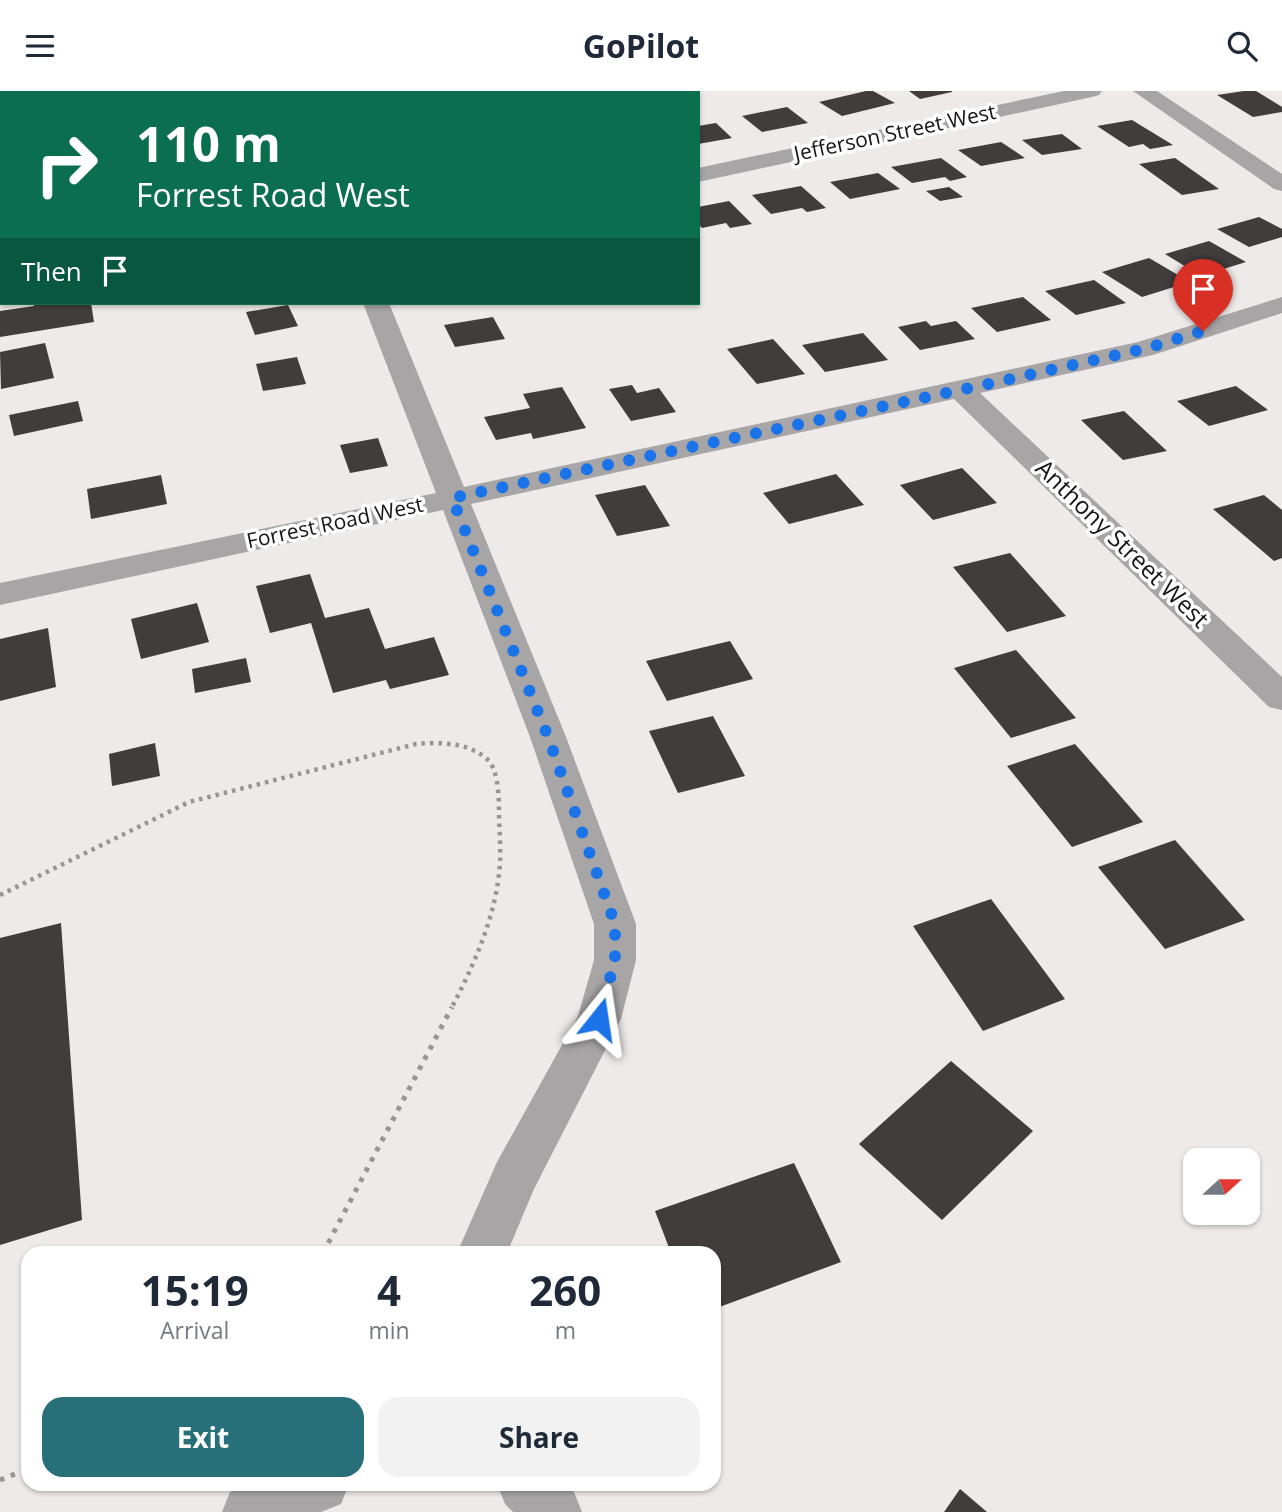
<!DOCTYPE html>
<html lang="en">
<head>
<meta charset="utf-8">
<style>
  :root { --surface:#fff; --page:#f2f2f3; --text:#1f2937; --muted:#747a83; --accent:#27707a }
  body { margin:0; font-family:"Open Sans",sans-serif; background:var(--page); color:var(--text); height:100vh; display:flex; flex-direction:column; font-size:26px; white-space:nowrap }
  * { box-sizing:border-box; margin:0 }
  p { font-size:23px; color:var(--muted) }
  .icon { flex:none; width:38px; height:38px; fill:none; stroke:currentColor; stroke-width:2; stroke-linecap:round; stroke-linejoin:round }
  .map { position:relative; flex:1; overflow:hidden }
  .details { position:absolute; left:21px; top:1155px; width:700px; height:245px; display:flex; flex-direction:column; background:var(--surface); border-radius:21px; box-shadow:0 2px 5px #0004 }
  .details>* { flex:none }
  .guide { position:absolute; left:0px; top:0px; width:700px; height:214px; box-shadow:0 2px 5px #0004; background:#0b6e4f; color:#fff; overflow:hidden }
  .needle { width:46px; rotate:69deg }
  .controls { position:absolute; left:1183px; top:1057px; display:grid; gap:14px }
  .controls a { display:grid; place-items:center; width:77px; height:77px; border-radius:14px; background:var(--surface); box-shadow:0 2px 5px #0004; font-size:35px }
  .pin { position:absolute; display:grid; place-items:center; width:60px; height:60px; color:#fff; margin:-72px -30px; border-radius:50% 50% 50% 0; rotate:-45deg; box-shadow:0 0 7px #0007 }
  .pin .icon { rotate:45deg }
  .me { position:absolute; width:77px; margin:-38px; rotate:15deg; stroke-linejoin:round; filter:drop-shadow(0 0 5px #0008) }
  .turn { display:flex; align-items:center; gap:24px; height:147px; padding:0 21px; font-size:32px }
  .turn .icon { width:91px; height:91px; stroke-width:2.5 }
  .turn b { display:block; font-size:49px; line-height:60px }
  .then { display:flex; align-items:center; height:66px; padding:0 21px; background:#0003; gap:14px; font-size:26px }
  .eta { display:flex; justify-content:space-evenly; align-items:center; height:119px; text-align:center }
  .eta b { font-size:42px; font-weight:700; line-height:49px }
  .primary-button { display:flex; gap:14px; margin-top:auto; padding:14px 21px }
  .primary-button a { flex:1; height:80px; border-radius:21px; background:var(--accent); color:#fff; font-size:28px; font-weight:700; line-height:80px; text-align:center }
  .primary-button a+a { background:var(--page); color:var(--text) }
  header { display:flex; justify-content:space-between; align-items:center; height:91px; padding:0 21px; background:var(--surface); font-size:32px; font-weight:700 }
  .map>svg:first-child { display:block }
</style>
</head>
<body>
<header><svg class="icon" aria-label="menu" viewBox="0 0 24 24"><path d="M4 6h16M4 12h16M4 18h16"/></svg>GoPilot<svg class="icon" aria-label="search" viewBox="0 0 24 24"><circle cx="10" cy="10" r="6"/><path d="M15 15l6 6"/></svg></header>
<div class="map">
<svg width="1282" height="1421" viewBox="0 0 1282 1421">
  <rect width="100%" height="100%" fill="#eeeaea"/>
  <!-- building -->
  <path fill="#403d3c" d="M866 0H873L895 12 842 25 819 11Z
    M909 0H952V1L920 8Z
    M1244 0H1256L1282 16V21L1253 26 1217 4Z
    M787 16 808 32 762 41 742 25Z
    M1132 29 1173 54 1150 58 1143 53 1129 56 1097 35Z
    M716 32 732 47 698 53V35Z
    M1062 43 1082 58 1042 64 1022 49Z
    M1001 51 1025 67 981 75 958 59Z
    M941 67 967 86 950 90 945 86 912 92 891 76Z
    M1175 67 1219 98 1182 104 1139 73Z
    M878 82 900 98 850 108 830 91Z
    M801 95 826 117 807 121 802 117 771 123 752 104Z
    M949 96 963 106 940 110 926 100Z
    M729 110 752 133 730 137 726 132 702 137 698 133V116Z
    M1259 126 1282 138V146L1249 156 1217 138Z
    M1209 150 1246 171 1201 185 1165 163Z
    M1149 167 1190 191 1142 206 1102 181Z
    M1094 189 1126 212 1076 224 1045 200Z
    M1023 206 1051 229 997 241 971 217Z
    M34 212H91L94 231 0 246V220L34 215Z
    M288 214 298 235 255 244 246 221Z
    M493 226 505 248 455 256 444 234Z
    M926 230 931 235 956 230 975 248 920 259 898 236Z
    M863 242 888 269 825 281 802 254Z
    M773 248 805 283 757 293 727 258Z
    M45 252 54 287 1 298 0 261Z
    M297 266 306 293 263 300 256 273Z
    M632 294 637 302 659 297 676 321 631 330 609 298Z
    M1236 295 1268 319 1209 335 1177 310Z
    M562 296 586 337 533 348 531 342 496 349 484 326 530 317 523 303Z
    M78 310 83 330 14 345 9 324Z
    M1124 320 1167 360 1123 369 1081 329Z
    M378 347 388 375 350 382 340 354Z
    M962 377 997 412 933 429 900 394Z
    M836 383 864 414 789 433 763 402Z
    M161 384 167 413 91 428 87 398Z
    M645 394 670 435 617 445 595 404Z
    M1264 404 1282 419V467L1274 470 1213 418Z
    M1010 462 1066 525 1007 541 953 476Z
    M310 483 325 527 369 517 385 558 434 546 449 584 390 598 386 589 333 602 311 532 270 542 256 495Z
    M197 512 209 551 141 568 131 528Z
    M48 537 56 596 0 610V548Z
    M730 550 753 588 667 610 646 570Z
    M1016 559 1076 627 1011 647 954 577Z
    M246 567 251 591 195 602 192 578Z
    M713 625 745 685 678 702 649 640Z
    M155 652 160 685 112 695 109 663Z
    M1075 653 1143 731 1072 756 1007 675Z
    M1175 749 1245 829 1165 858 1098 776Z
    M991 808 1065 908 983 940 913 835Z
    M61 832 82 1129 0 1154V847Z
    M951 970 1033 1040 942 1129 859 1053Z
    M794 1072 841 1171 714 1218V1162H671L655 1120Z
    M960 1398 987 1421H944Z"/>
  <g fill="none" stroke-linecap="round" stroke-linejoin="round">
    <!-- path-far1 -->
    <path stroke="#979494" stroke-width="4.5" stroke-dasharray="3.5 5" stroke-linecap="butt" d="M0 804 189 711 416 653C439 651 468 651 487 668 498 678 499 705 499 719 499 737 501 755 500 772 497 823 474 874 451 918"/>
    <!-- path -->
    <path stroke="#979494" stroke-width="5" stroke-dasharray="4.5 7" stroke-linecap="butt" d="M323 1162 452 916
      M0 1389 28 1378"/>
    <!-- street -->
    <path fill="#a7a5a5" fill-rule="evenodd" d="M281 0H301L302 2H282Z
      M1064 0H1102L1099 4 1092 6 698 91V77Z
      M1133 0H1157L1282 83V100L1274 98Z
      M1282 206V222L1153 264 980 302 1282 586V619L1269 616 954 308 471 413 566 646 636 833V869L621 928 534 1098 507 1162H457L497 1071 578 925 594 869V833L530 646 443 419 0 514V492L436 402 363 212H389L464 396 1138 251Z
      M249 1393H349L341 1413 321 1421H222L230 1401Z
      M497 1393H566L574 1401 582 1421H513L505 1413Z"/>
  </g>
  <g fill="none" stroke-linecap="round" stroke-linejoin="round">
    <!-- route -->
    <path stroke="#1a73e8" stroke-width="12" stroke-dasharray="0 21.6" d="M599 928 615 869V833L548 646 452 407 988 293 1144 258 1203 240"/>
  </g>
  <g text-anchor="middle" stroke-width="7" stroke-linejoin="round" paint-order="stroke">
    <!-- far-street labels -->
    <g font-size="21" fill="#171515" stroke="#fff">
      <text transform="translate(895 42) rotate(-12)" y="7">Jefferson Street West</text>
      <text transform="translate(335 432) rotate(-12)" y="7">Forrest Road West</text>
    </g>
    <!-- street labels -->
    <g font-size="24" fill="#171515" stroke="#fff">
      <text transform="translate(1122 453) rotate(44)" y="8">Anthony Street West</text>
    </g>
  </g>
</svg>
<div class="controls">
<a><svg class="needle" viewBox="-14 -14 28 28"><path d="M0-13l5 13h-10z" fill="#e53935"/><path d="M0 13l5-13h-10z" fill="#747a83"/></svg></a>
</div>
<div class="pin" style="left:1203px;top:240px;background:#d93025"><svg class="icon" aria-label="arrive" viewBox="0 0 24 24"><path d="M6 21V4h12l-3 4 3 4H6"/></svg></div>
<svg class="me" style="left:599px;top:928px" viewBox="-20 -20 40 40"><path d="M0-17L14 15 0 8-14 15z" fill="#1a73e8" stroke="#fff" stroke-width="4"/></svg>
<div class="guide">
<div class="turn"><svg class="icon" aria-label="right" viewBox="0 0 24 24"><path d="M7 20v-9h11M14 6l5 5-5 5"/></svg><div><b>110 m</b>Forrest Road West</div></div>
<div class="then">Then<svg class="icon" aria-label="arrive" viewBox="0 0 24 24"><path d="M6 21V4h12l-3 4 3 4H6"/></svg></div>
</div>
<section class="details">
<div class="eta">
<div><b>15:19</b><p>Arrival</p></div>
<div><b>4</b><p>min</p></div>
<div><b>260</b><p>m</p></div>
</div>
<div class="primary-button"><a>Exit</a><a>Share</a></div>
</section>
</div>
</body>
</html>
